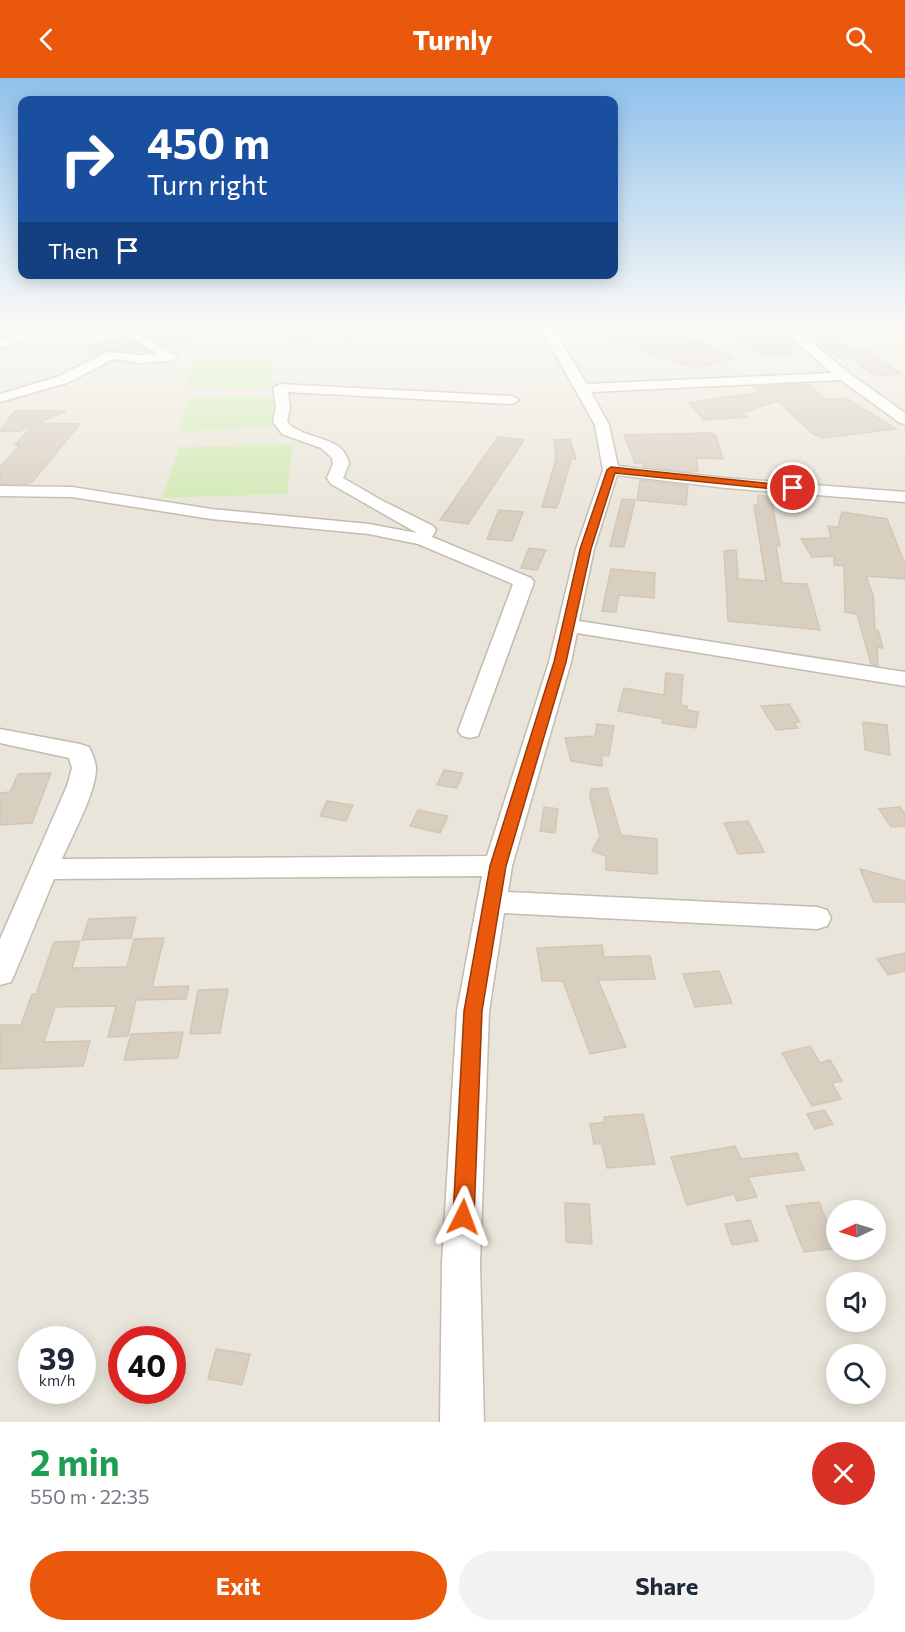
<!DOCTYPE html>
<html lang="en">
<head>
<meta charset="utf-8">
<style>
  :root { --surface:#fff; --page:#f2f2f3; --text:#1f2937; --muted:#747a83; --accent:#ea580c }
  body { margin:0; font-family:Commissioner,sans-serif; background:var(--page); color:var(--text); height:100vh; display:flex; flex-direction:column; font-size:22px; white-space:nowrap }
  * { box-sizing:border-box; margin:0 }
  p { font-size:20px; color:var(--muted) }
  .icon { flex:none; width:33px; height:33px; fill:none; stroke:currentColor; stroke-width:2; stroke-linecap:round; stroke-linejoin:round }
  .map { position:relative; height:1344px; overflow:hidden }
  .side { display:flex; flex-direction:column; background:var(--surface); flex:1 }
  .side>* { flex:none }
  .guide { position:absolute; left:18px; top:18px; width:600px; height:183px; border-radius:12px; box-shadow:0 3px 15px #0003; background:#1a4fa0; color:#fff; overflow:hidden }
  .needle { width:39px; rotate:266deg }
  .tools { position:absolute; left:826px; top:1122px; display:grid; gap:12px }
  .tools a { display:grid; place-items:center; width:60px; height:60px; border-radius:50%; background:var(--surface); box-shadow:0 3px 15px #0003; font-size:30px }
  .speed { position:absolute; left:18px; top:1248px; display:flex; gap:12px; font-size:30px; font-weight:700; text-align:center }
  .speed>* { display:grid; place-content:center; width:78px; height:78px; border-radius:50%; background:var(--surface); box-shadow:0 3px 15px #0003; line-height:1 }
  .speed small { font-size:15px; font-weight:400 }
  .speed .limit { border:9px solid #d22; background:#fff; color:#111 }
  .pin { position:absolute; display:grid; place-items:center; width:51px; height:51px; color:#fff; margin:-26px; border:3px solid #fff; border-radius:50%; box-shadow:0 2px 6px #0007 }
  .me { position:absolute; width:66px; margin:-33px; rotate:3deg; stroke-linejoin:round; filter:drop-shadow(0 0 4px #0008) }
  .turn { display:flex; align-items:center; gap:21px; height:126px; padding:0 30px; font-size:27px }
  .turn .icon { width:78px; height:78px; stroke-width:2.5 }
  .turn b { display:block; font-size:42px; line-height:51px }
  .then { display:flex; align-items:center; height:57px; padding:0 30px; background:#0003; gap:12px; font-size:22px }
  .round { display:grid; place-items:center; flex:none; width:63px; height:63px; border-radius:32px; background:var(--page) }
  .headline { display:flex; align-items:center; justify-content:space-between; height:102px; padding:0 30px }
  h1 { font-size:36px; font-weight:700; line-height:45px; color:#1e9e55 }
  .primary-button { display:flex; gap:12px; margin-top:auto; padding:12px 30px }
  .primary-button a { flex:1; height:69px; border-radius:36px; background:var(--accent); color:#fff; font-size:24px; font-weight:700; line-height:69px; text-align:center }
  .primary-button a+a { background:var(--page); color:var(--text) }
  header { display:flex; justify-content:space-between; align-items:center; height:78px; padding:0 30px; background:var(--accent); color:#fff; font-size:27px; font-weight:700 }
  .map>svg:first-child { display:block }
</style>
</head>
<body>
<header><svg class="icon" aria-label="back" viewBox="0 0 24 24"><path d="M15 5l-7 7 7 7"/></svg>Turnly<svg class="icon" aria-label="search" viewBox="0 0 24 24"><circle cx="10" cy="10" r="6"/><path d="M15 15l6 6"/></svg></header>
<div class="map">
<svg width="905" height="1344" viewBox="0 0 905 1344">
  <rect width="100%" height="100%" fill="#f6f3ec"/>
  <!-- residential -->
  <path fill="#eae5da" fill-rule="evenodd" d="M0 247H905V1344H0ZM837 1132H876V1172H837ZM837 1204H876V1244H837ZM32 1262H82V1312H32ZM122 1262H172V1312H122ZM837 1276H876V1316H837Z"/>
  <!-- green -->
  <path fill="#d2eab5" d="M274 281 269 309 184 311 195 283Z
    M276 318 271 350 179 353 190 320Z
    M293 366 287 416 162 420 179 369Z"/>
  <!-- building -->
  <path fill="#d8cfc1" stroke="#d3c7b4" stroke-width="1.5" d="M171 247H184L205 258 164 268 141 254Z
    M296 247H314L311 264 293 265Z
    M341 247H357L356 262 340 263Z
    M624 247 637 255 656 250 694 263 702 264 733 279 696 291 578 251Z
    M724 247H769L797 271 790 272 794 276 758 277Z
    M833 258 848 270H862L901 296 875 298 853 281H841L812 259Z
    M126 259 151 274 108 272 97 277 81 269Z
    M808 306 827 322 846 320 896 351 823 360 813 356 778 323 742 335 746 339 704 342 689 325 760 314 754 309Z
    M15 333H66L38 345 80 346 33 403 27 406H0V389L20 367H15L33 347 20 353H0Z
    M711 355 716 358 723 381 696 380 698 393 689 394 643 388V385H635L624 357Z
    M498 359 524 362 468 446 440 442Z
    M570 361 576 381H571L559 424 556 430 542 429 556 381 554 362Z
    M640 402 688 408 686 427 637 422Z
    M758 417 771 419 780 468 776 467 782 505 807 506 820 552 728 543 724 473 736 472 738 501 766 503 754 427H758Z
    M622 421 635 422 624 469 610 468Z
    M499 432 523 434 512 463 487 461Z
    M842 434 887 441 905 486V501L866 498 873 517 875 552H878L883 570 877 569 878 588 871 586 857 536 845 534 844 488 834 487V478L812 479 801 461 831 460 828 448 838 449Z
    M529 470 546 472 537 492 521 490Z
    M611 491 655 495 654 520 619 517 616 534 602 533Z
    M666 595 683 597 681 627 687 628V632L698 634 696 650 662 645 663 641 618 633 624 610 664 617Z
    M789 626 800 644 794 645 798 650 776 652 761 628Z
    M863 644 887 647 890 677 865 672Z
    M597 646 614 648 609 678 602 677V688L571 683 565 660 595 658Z
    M444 692 463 695 457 710 437 707Z
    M51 695 32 745 0 747V715L10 714 18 696Z
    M607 710 621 757 657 761V796L606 792V778L592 773 600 758 590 719 591 711Z
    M327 723 353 727 346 743 320 738Z
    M544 729 558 731 555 755 540 753Z
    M900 729 905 736V748L891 749 879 731Z
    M418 732 448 738 440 755 410 748Z
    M748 743 764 774 738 776 724 745Z
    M860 791 905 803V824H874Z
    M136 839 131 860 82 862 89 841Z
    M164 860 152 909 189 908 186 921 136 922 128 958 108 959 116 928 55 929 44 964 90 963 83 988 0 991V947H21L32 916H36L54 864 80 863 72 890 127 889 134 861Z
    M602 867 604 879 650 878 655 901 598 902 626 969 590 976 563 903H542L537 870Z
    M905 875V893L888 897 877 881Z
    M719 893 732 925 695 929 683 896Z
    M228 911 220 955 190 956 198 912Z
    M183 954 178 980 124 982 131 956Z
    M810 968 820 985 830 982 842 1003 832 1005 841 1021 812 1028 782 975Z
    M824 1032 833 1046 815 1051 807 1036Z
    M643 1036 655 1086 607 1090 602 1066H594L590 1046 605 1044 604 1039Z
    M735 1068 741 1081 797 1075 804 1092 748 1099 757 1119 737 1123 734 1116 687 1127 671 1079Z
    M819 1124 837 1170 804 1174 786 1128Z
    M565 1125 589 1126 592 1166 566 1164Z
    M750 1142 758 1163 732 1167 725 1146Z
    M216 1271 250 1276 242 1307 208 1301Z"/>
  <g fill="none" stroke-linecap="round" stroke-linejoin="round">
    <!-- minor casing -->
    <g stroke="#c2bbae" stroke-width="3">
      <path id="minor" d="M50 247H70L0 270V262Z
        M110 247H125L178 279 172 283 138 285 114 281 67 305 0 324V316L57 299 108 274 138 277 158 276Z
        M539 247H551L587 306 832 295 777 247H791L849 295 905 335V346L900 345 841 302 591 314 609 347 618 388 726 400 905 414V424L726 410 617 397 594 471 579 543 905 594V608L577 555 571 584 512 788 508 814 817 829 827 832 831 840 827 848 817 851 504 835 489 933 480 1185 484 1344H440L442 1185 457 933 482 798 54 801 15 895 11 904 0 907V861L67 708 72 690 69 680 0 665V651L80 666 89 669C92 675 96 684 96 691 96 714 72 758 62 781L487 778 549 584 576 471 603 392 595 347Z
        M280 306 512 318 519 322 512 326 288 314 290 329 287 344C303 363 344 356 349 386L343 400 381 422 433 448 436 452 432 459 531 500 534 504 478 658 470 660 462 658 458 653 513 506 418 466 369 456 211 441 72 419 0 418V408L72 409 211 431 369 446 417 455 331 406 327 400 333 386 332 380 321 370 282 356 273 344 276 329 273 310Z"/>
    </g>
    <!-- minor -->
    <use href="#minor" fill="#fff" fill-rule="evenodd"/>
  </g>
  <!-- sky -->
  <linearGradient id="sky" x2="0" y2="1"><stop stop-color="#8fc1ec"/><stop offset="0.57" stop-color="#fbfaf6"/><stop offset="1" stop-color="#fbfaf6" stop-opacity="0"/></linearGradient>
  <rect width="905" height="435" fill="url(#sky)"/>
  <!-- route -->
  <path fill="#ea580c" stroke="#983908" stroke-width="1.5" d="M611 389 793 408 798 410 793 413 615 395 591 471 566 584 506 788 482 933 474 1139 471 1147 463 1150 456 1147 453 1139 464 933 490 788 554 584 580 471 607 392Z"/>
</svg>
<div class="tools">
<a><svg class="needle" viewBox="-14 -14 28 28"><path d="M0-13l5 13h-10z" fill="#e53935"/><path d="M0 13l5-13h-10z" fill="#747a83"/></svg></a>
<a><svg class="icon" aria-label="sound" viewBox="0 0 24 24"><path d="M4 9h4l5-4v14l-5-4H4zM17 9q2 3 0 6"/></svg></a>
<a><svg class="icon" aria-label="search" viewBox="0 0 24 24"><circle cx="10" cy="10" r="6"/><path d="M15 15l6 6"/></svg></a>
</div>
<div class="speed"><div>39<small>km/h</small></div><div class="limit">40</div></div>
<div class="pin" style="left:793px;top:410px;background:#d93025"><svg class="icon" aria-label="arrive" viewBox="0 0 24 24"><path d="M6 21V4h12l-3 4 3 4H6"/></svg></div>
<svg class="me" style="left:463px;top:1139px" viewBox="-20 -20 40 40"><path d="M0-17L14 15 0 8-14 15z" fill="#ea580c" stroke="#fff" stroke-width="4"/></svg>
<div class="guide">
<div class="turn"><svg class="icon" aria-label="right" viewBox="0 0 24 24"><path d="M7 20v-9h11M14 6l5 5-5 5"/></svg><div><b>450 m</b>Turn right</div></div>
<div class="then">Then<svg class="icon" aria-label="arrive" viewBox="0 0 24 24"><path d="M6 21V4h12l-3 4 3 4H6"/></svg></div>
</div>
</div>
<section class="side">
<div class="headline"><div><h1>2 min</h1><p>550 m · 22:35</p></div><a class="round" style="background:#d93025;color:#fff"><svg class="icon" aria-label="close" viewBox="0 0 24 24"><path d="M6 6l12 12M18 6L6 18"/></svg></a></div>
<div class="primary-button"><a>Exit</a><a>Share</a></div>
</section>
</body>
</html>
